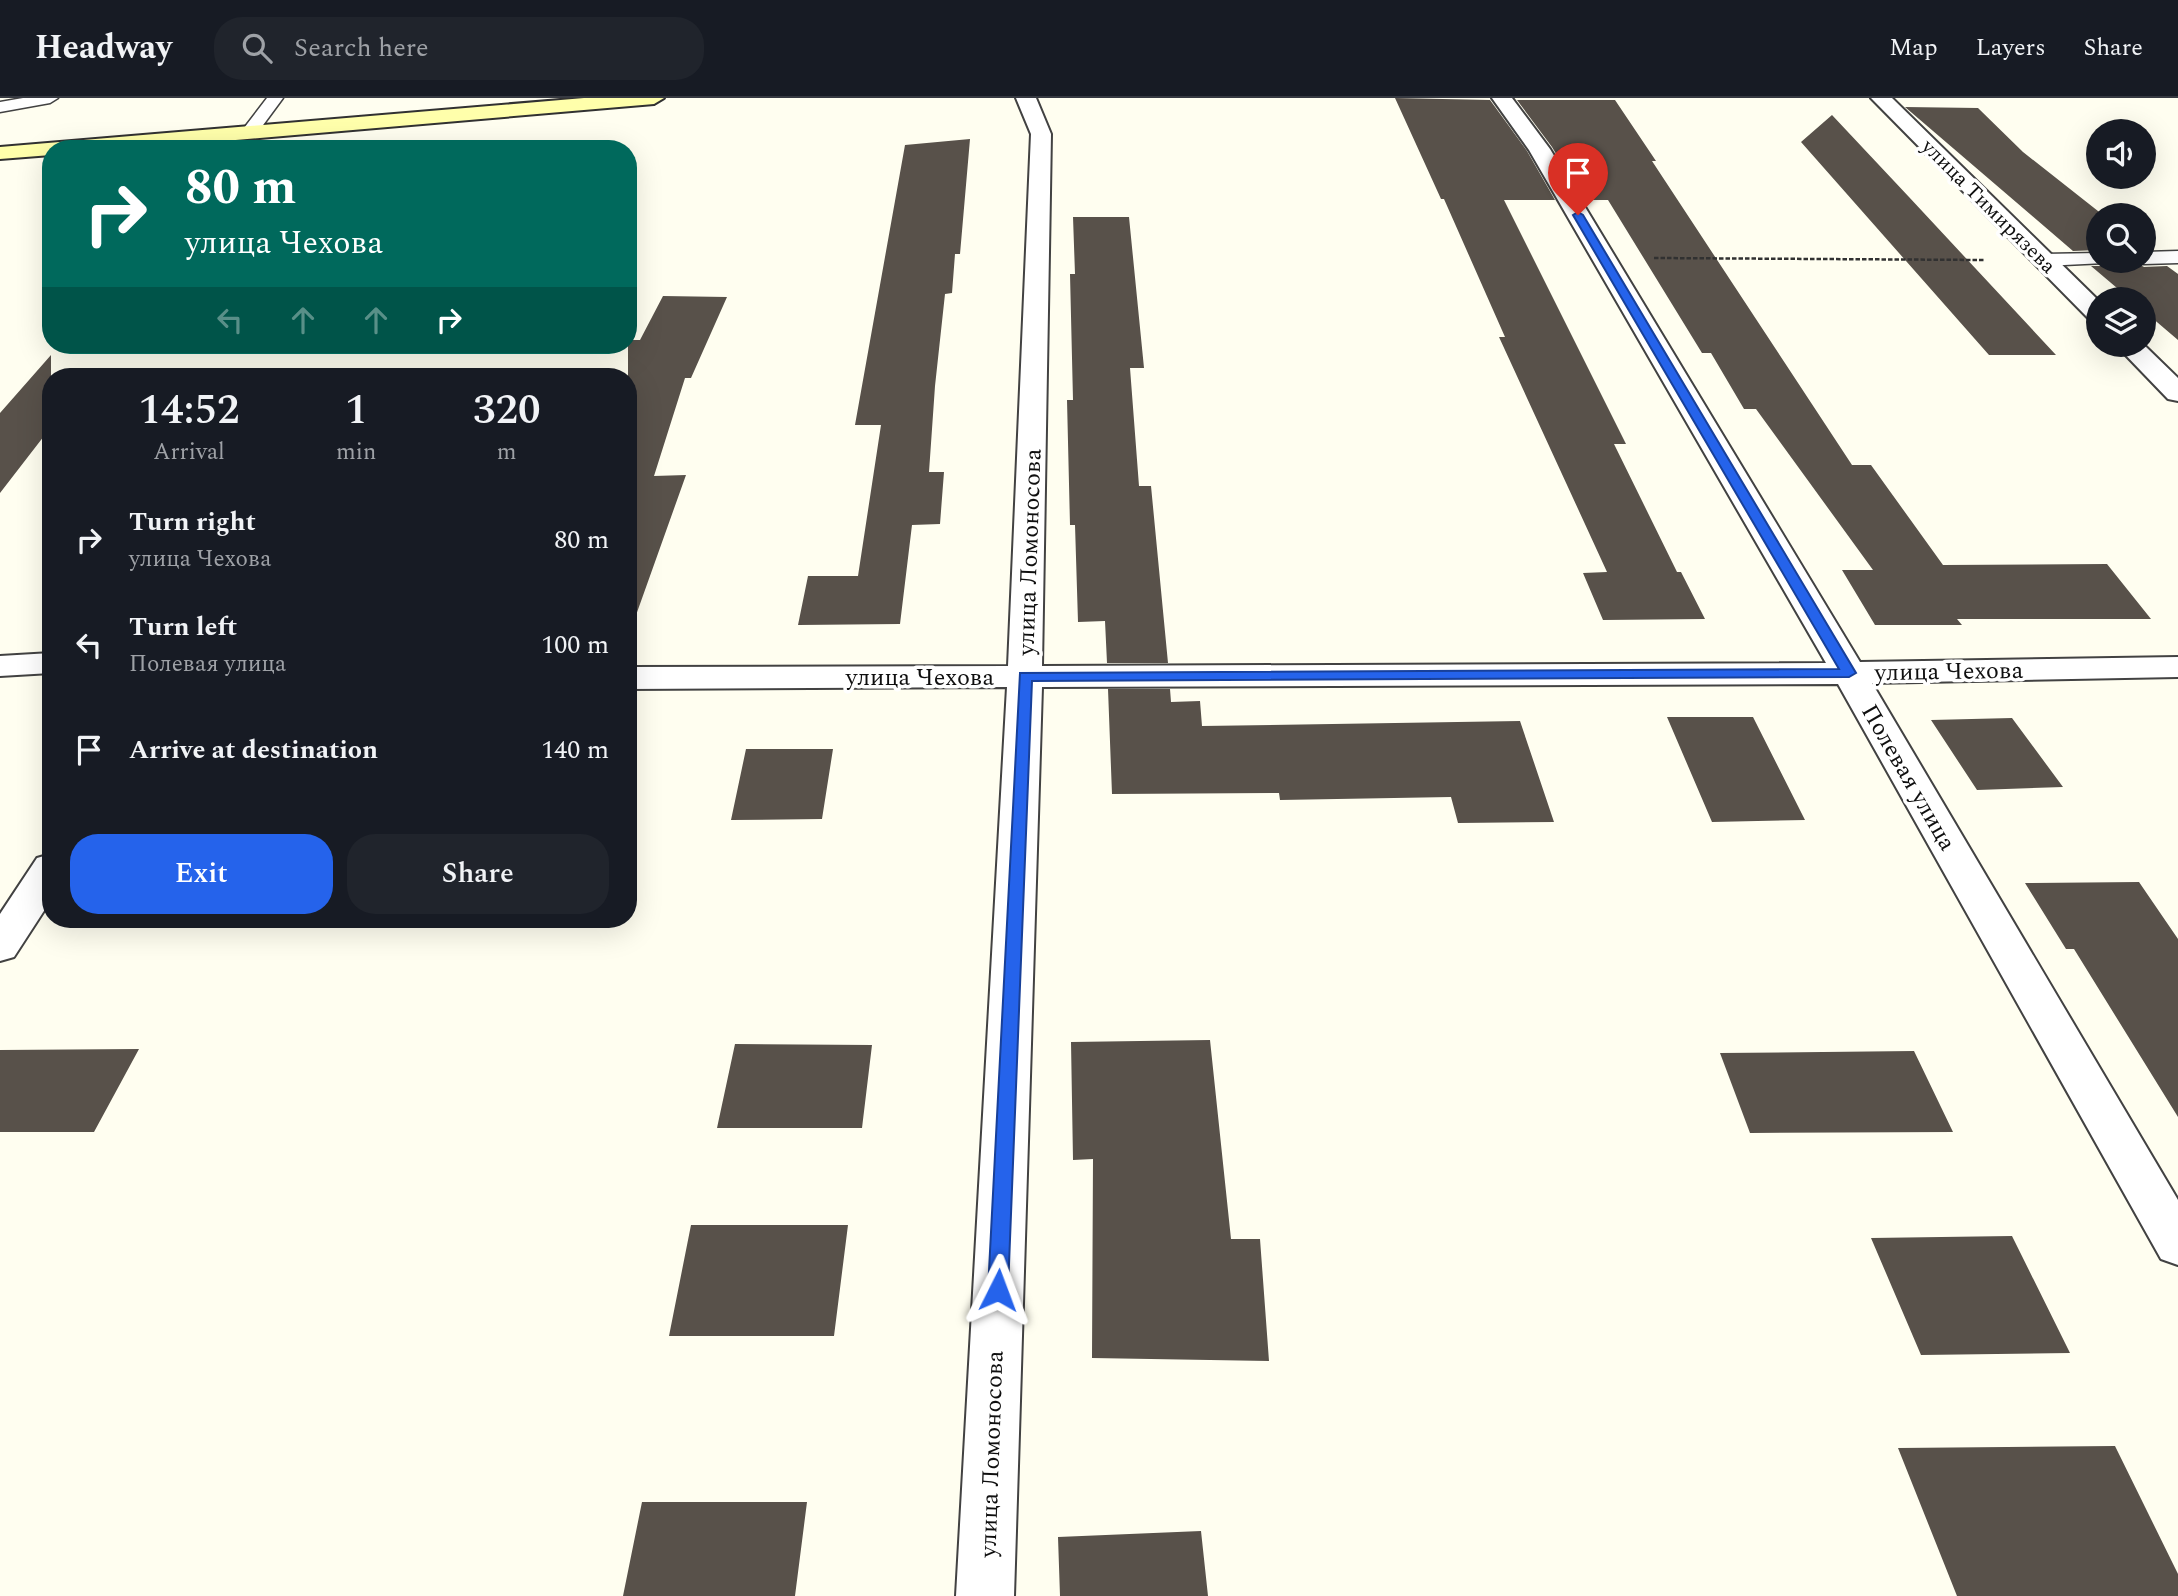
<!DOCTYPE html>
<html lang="en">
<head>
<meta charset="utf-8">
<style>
  :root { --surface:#171b24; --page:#20242c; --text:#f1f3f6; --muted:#9ea1a6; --line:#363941; --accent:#2563eb }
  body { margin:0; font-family:Spectral,serif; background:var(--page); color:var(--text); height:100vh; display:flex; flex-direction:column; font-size:26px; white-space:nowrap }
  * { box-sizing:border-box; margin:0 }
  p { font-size:23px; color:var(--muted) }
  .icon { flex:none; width:38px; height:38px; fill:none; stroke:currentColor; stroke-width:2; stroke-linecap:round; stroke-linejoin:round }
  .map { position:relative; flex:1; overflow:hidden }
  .side { position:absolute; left:42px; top:270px; width:595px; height:560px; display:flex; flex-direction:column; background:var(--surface); border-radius:28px; box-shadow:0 7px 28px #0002 }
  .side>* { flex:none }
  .hud { position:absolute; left:42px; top:42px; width:595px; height:214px; border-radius:28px; box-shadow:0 7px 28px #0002; background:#00695c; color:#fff; overflow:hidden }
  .buttons { position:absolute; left:2086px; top:21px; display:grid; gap:14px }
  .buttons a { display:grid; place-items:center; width:70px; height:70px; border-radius:50%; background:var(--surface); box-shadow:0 7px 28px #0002; font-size:35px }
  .pin { position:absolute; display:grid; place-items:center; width:60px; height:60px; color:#fff; margin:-72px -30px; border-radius:50% 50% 50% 0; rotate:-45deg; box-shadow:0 0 7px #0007 }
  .pin .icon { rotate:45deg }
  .me { position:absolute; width:77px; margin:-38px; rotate:3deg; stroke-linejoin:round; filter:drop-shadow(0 0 5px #0008) }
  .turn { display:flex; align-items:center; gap:24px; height:147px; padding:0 28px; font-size:32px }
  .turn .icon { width:91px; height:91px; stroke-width:2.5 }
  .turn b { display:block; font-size:49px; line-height:60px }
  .lanes { display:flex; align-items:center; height:66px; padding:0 28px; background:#0003; justify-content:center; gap:35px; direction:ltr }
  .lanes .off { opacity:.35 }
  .eta { display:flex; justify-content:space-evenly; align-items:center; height:119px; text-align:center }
  .eta b { font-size:42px; font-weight:600; line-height:49px }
  .button { display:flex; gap:14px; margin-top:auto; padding:14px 28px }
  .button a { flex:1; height:80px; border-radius:28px; background:var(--accent); color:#fff; font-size:28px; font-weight:600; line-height:80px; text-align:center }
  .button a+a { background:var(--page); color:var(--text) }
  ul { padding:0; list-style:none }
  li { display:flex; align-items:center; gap:21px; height:105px; padding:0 28px }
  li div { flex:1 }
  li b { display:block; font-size:26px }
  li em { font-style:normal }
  header { display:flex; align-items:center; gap:42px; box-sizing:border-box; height:98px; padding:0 35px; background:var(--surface); border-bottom:2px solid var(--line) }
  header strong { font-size:33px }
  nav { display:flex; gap:38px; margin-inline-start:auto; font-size:24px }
  .search { width:490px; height:63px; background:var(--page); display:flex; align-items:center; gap:18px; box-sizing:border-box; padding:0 24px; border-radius:28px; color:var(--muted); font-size:26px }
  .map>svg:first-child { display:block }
</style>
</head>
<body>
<header>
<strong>Headway</strong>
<div class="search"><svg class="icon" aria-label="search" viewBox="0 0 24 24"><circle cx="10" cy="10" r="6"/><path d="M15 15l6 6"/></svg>Search here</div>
<nav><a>Map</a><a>Layers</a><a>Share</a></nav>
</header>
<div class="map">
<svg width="2178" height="1498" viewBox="0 0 2178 1498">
  <rect width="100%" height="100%" fill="#fffef0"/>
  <!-- building -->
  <path fill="#58514a" d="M1395 0 1490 2 1527 53 1555 102H1504L1626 346H1614L1677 474H1681L1705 521 1603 522 1583 475 1607 474 1499 239H1505L1444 101H1441Z
    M1517 2H1615L1656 63H1652L1852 367H1871L1943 467 2107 466 2151 521H1957L1962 527H1875L1842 472H1873L1756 311H1744L1711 255H1702L1608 102H1584L1552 49Z
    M1905 9 1978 10 2023 54 2103 117H2098V152L2073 153Z
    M1832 17 1909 99 2056 257H1989L1801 44Z
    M970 41 960 156H955L952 195 945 196 935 288 929 374H944L940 426 912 427 900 526 798 527 808 478H858L881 327H855L905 47Z
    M1073 119H1129L1144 270H1130L1139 388H1151L1168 565H1107L1105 523 1078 524 1075 427H1070L1067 302H1073L1070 176H1075Z
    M2110 163H2133L2144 169 2167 168 2178 176V242L2144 213V201H2130L2091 168H2105Z
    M663 198 727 199 691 280H685L654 378 686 377 635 520 628 519V242H640Z
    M51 257V329L0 395V315Z
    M1108 591H1170L1171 604 1200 603 1202 628 1520 623 1554 724 1458 725 1451 699 1280 702 1279 695 1112 696Z
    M1667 619H1753L1805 722 1712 724Z
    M2012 620 2063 689 1977 692 1931 622Z
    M746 651H833L822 721 731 722Z
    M2139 784 2178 841V1019L2074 851H2066L2025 785Z
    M1210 942 1231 1141H1260L1269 1263 1092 1260 1093 1061 1073 1062 1071 944Z
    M735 946 872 947 862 1030H717Z
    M139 951 94 1034H0V952Z
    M1914 953 1953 1034 1750 1035 1720 955Z
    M691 1127H848L834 1238H669Z
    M2012 1138 2070 1255 1921 1257 1871 1140Z
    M2115 1348 2178 1476V1498H1957L1898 1350Z
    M642 1404H807L795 1498H623Z
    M1201 1433 1208 1498H1060L1058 1439Z"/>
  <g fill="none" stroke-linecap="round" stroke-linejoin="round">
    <!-- service casing -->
    <g stroke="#424242" stroke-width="3">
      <path id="service" d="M23 0H58L50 5 0 14V4Z
        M267 0H283L255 38H243L241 34Z
        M2178 153V165L2144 166 2136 163H2144V154Z
        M2098 155V163H2107L2105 165 2044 168 2034 162 2044 156Z"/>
    </g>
    <!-- minor casing -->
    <g stroke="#424242" stroke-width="4">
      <path id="minor" d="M1016 0H1036L1051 36 1042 568 1826 565 1529 52 1492 0H1512L1550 51 1860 564 2178 559V579L1872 585 2178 1102V1167L2161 1161 1838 586 1042 589 1014 1498H956L1007 589 628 591V569L1008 568 1031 36Z
        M1871 0H1892L2098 202V223L2089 221Z
        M2116 247H2144L2178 280V303L2168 301Z
        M51 555V575L0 578V558Z
        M51 756V802L14 859 0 863V816L37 760Z"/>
    </g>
    <!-- secondary casing -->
    <g stroke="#313131" stroke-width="4">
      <path id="secondary" d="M584 0H664L654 6 131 51H51V57L0 61V49Z"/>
    </g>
    <!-- path -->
    <path stroke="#313131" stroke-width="2.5" stroke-dasharray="4.5 2" stroke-linecap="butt" d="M1654 160 1984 162"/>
    <!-- service -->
    <use href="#service" fill="#fff" fill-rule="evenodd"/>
    <!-- minor -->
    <use href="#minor" fill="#fff" fill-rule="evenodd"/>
    <!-- secondary -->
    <use href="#secondary" fill="#ffffab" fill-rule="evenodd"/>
  </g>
  <!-- route -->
  <path fill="#2563eb" stroke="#184099" stroke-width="2" d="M1578 114 1583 117 1856 575 1849 579 1032 583 1008 1192 1005 1198 998 1201 991 1198 988 1192 1020 575 1839 571 1573 117Z"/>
  <g text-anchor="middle" stroke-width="7" stroke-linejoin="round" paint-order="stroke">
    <!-- far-street labels -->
    <g font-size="21" fill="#0f0f0f" stroke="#fff">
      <text transform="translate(1989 108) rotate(45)" y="7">улица Тимирязева</text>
    </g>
    <!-- street labels -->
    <g font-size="24" fill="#0f0f0f" stroke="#fff">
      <text transform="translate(1029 454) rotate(-88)" y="8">улица Ломоносова</text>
      <text transform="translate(1949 573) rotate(-1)" y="8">улица Чехова</text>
      <text x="920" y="587">улица Чехова</text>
      <text transform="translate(1909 679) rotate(60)" y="8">Полевая улица</text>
      <text transform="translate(991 1356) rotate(-88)" y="8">улица Ломоносова</text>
    </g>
  </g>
</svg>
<div class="buttons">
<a><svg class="icon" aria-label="sound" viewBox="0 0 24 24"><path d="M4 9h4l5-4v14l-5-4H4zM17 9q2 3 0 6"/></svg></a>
<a><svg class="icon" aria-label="search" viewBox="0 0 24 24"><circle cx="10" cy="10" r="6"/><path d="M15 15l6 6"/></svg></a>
<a><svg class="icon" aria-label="layers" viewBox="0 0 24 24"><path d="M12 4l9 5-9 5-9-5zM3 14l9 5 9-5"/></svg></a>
</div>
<div class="pin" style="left:1578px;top:117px;background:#d93025"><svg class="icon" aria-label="arrive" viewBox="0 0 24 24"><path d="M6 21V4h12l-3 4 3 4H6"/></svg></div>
<svg class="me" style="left:998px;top:1192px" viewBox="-20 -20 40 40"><path d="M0-17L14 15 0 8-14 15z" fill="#2563eb" stroke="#fff" stroke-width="4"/></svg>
<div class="hud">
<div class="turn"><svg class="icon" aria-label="right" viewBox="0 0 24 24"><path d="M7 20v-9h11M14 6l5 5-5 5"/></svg><div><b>80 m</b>улица Чехова</div></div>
<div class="lanes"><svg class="icon off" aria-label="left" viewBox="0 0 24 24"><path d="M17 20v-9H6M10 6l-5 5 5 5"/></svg><svg class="icon off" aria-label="ahead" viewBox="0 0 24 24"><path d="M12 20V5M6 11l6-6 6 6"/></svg><svg class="icon off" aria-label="ahead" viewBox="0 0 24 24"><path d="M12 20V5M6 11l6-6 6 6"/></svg><svg class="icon" aria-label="right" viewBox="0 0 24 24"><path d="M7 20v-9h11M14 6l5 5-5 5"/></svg></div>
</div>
<section class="side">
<div class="eta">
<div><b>14:52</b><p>Arrival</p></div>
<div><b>1</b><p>min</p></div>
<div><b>320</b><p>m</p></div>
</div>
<ul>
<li><svg class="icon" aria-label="right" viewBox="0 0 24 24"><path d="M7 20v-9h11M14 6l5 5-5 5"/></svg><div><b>Turn right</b><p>улица Чехова</p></div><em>80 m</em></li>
<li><svg class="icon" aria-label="left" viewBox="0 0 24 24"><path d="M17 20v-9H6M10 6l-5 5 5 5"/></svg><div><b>Turn left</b><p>Полевая улица</p></div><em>100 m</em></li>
<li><svg class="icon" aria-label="arrive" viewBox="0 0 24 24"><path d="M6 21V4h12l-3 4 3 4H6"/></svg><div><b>Arrive at destination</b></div><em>140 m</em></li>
</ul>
<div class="button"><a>Exit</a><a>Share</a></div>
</section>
</div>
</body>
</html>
